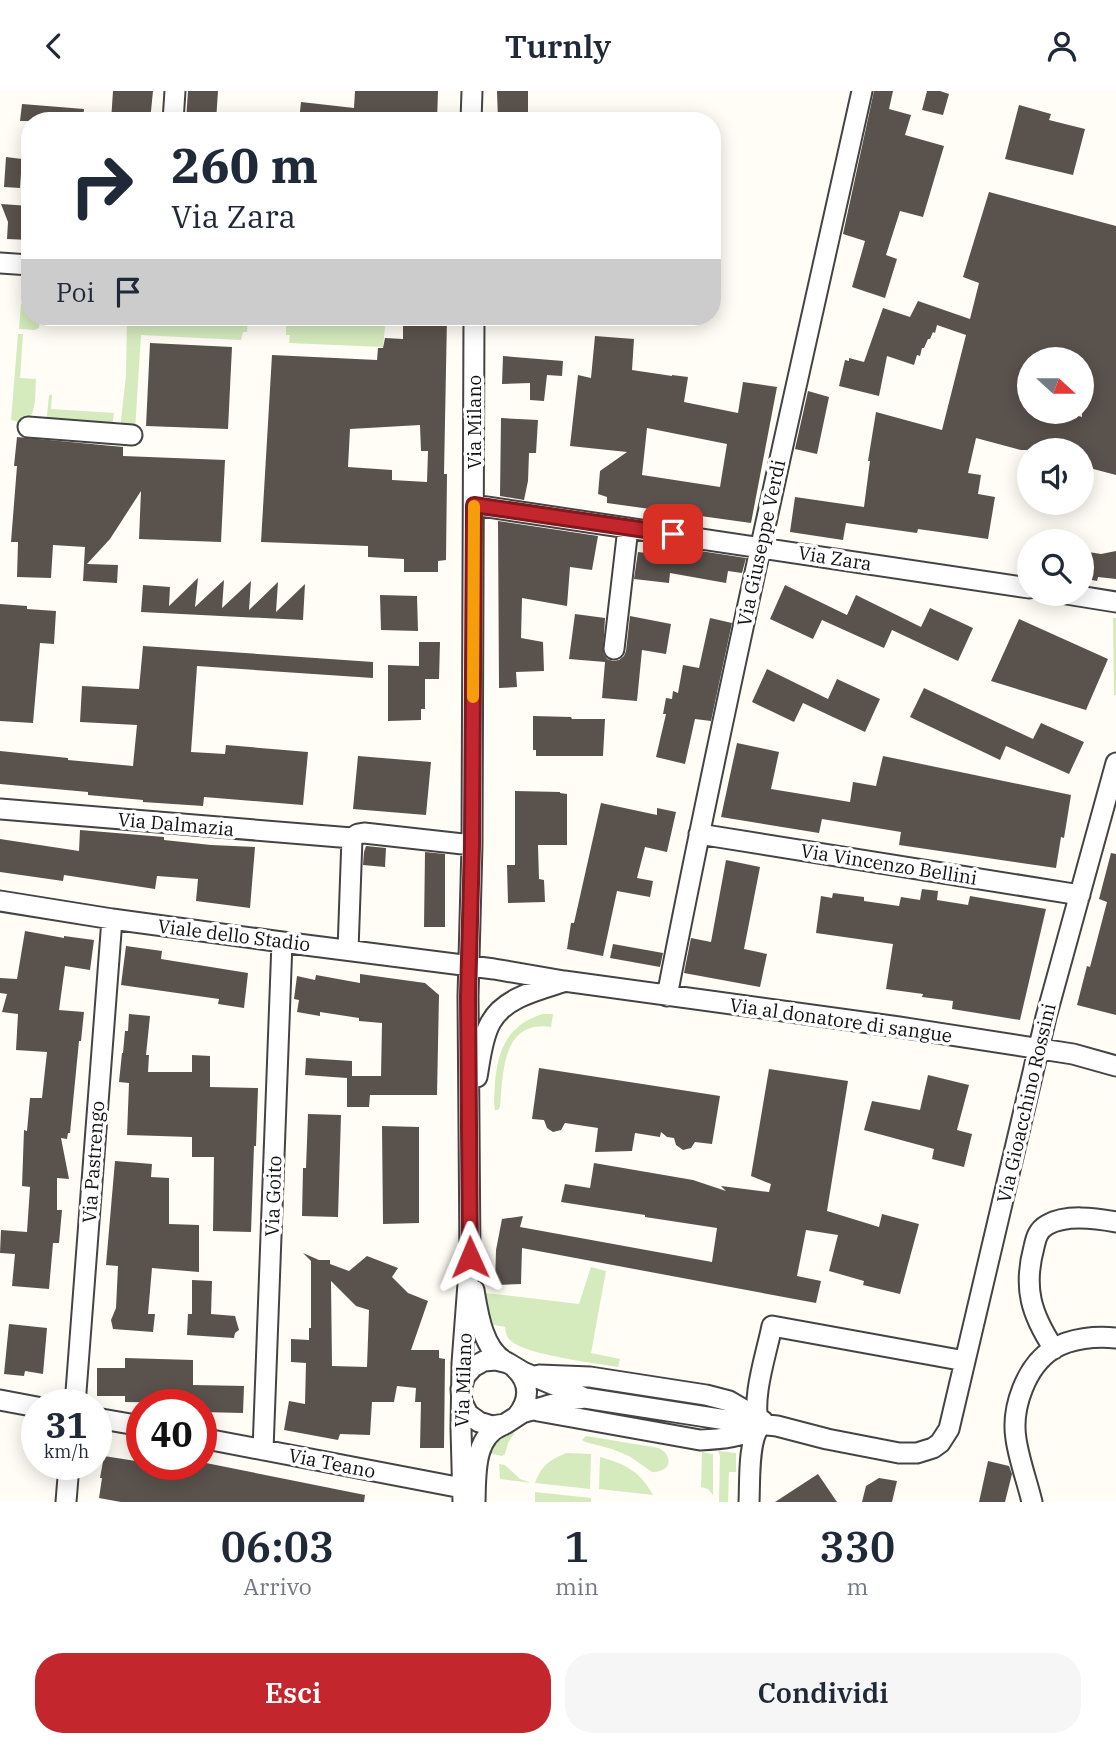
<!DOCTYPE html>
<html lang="it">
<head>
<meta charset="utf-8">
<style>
  :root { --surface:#fff; --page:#f6f6f7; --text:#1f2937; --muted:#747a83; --accent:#c4262e }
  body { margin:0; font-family:"IBM Plex Serif",serif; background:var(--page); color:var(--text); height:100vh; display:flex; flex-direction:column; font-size:26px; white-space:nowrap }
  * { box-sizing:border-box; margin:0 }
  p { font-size:23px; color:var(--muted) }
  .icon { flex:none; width:38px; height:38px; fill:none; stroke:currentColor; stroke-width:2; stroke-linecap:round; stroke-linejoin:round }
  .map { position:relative; height:1411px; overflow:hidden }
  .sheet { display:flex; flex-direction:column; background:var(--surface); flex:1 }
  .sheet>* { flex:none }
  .banner { position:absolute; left:21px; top:21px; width:700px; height:214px; border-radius:28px; box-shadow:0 4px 18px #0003; background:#fff; color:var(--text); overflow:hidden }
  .needle { width:46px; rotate:111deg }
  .buttons { position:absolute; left:1017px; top:256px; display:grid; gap:14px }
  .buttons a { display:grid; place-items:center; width:77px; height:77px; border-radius:50%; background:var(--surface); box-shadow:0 4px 18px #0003; font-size:35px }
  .speed { position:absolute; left:21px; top:1298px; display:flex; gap:14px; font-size:35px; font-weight:700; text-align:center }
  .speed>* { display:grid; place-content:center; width:91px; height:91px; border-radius:50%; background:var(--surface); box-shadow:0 4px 18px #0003; line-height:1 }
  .speed small { font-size:18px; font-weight:400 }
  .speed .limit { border:10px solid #d22; background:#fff; color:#111 }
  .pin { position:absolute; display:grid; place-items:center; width:60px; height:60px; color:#fff; margin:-30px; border-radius:14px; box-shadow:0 4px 10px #0006 }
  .me { position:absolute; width:77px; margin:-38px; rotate:359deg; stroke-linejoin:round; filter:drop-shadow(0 0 5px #0008) }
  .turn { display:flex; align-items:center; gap:24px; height:147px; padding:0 35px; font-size:32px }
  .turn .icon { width:91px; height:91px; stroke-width:2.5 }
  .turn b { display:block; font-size:49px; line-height:60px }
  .then { display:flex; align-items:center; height:66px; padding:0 35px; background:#0003; gap:14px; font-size:26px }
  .eta { display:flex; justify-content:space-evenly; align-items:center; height:119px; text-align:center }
  .eta b { font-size:42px; font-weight:600; line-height:49px }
  .action { display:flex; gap:14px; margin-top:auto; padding:14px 35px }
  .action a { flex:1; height:80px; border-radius:28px; background:var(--accent); color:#fff; font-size:28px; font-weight:600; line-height:80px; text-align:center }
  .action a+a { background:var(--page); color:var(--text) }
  header { display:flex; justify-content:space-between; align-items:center; height:91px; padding:0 35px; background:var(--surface); font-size:32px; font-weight:600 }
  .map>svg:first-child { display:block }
</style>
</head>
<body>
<header><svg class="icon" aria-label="back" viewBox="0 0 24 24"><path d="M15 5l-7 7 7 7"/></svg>Turnly<svg class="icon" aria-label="person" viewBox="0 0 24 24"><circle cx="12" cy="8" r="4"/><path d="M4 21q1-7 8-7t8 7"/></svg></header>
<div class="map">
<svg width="1116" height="1411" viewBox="0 0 1116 1411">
  <rect width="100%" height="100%" fill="#fffdf5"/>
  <!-- grass -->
  <path fill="#d5ebbd" d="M21 213H30V226H40L39 237 35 239 19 238Z
    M127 226H248L247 241H243L241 249 141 244 135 340 120 338 126 284Z
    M286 226H386L383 256 289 252 290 244H286Z
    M18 243H23L20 287 36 288C35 299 37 321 28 328 24 332 16 330 11 329Z
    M52 303 51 318 114 322 112 337 46 333 49 305Z
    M1113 527H1116V604H1114Z
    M543 923H553L551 936C502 929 503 982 500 1016L498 1019H495C493 1010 495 1001 495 991 498 957 509 933 543 923Z
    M591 1176 606 1180 591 1262 620 1268 618 1276C594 1272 527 1264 511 1250 506 1246 506 1242 505 1236L489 1233 486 1202 579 1213Z
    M515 1341 508 1352 505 1363 502 1365 488 1362C494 1350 503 1346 515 1341Z
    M586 1345 659 1357C675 1366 670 1382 652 1381L629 1365 612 1358 585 1351 582 1349Z
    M718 1360 736 1362V1381H729L728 1411H719L720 1365Z
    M702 1361 713 1363V1404L708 1398 701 1396Z
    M566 1362 591 1363 590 1398 535 1392C542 1374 548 1370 566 1362Z
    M600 1366C625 1373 640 1380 653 1404L599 1398Z
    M499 1373 505 1374 520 1388 531 1392 500 1388Z
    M535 1401 591 1407V1411H535Z"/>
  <!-- building -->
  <path fill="#5a524d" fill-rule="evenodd" d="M113 0H153L150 30H111Z
    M188 0H218L216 30H186Z
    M355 0H438L437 30H299L301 11 354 17Z
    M497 0H528V28L498 29Z
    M874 0H893L889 18 911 24 905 44 944 55 923 126 900 120 886 164 897 168 885 207 852 196 865 150 843 143Z
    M927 0H940L949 3 943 24 922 19Z
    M22 13 84 18 83 30H20Z
    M1019 14 1051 23 1049 29 1085 38 1073 84 1005 68Z
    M6 66 22 68 20 97 4 96Z
    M989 101 1116 135V384L1082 375V359H1021L976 347 968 382 981 384 978 403 995 406 988 448 918 438 917 442 846 432 843 449 790 441 795 406 864 416 870 370H868L876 321 942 339 966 244 937 234 935 242 933 241 930 248H928L924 257H922L920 265 917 264 914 274 887 265 879 305 839 295 845 269 849 270V267L864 271 883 217 910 226 918 210 970 228 979 192 963 186ZM1029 268H1082V326L1062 320H1029Z
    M1 113 30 115V149L7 148 8 131Z
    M403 226H447L444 383H447L446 469 438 470V481H404V468L368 466V455L261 451 272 264 377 269 378 257H383L385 247 403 248ZM420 334 421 360H428L427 391 392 389V379L348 376 350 338Z
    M595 245 634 248 632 279 672 285V284L688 286 684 311 738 322 743 291 777 296 751 432 607 412V406L598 403 600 380 627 361 570 355 578 284 591 287ZM647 337 727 353 720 396 642 384Z
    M150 252 232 256 228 338 146 335Z
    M503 265 563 270 562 285 547 284 544 310 530 309V292L502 293Z
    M808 300 829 306 817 363 795 358Z
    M501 327 538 329 536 362H529L528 390 524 409 500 405Z
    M17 346 123 356V365L225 369 221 451 139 448 141 400 110 448 87 473 118 474 117 492 83 490 85 456 53 454 51 487 17 486 18 451H11L17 375H14Z
    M498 430 598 445 592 479 570 476 567 515 522 507 521 547 543 551 544 580 516 581 517 596 499 597Z
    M674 456 746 467 742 482 728 480 726 492 670 482 669 492 634 488 638 461 673 465Z
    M1082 460 1101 463 1116 460V488L1098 486 1097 490 1082 487Z
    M198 487 195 516 224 489 222 517 251 490 249 519 278 491 276 521 305 493 303 529 141 521 143 494 170 496 169 515Z
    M785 494 847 524 856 504 921 536 930 517 973 537 958 570 892 539 884 557 822 529 813 548 770 528Z
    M380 504 417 505 418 540 381 539Z
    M0 513 27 515V518L56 520 54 553 40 552 33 632 0 630Z
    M575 523 605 527 603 562 607 568 613 570 619 569 624 565 626 560 630 525 671 533 666 563 642 559 637 610 602 607 605 571 569 568Z
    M710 527 732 532 711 630 695 628 685 673 656 666 666 623H663L666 607 672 608 673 600 678 602 683 574 699 577Z
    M1019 528 1108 568 1086 619 991 590Z
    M419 551H440L439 588H425V618H421V629L388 630V574L419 575Z
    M143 555 373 571V587L197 575 191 661 225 663 226 654 308 661 303 714 204 706 203 715 143 711V709L88 704V701L0 693V660L68 667V669L133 675 137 634 80 631 82 595 139 598Z
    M767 578 828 608 837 588 880 608 865 641 803 612 794 631 752 611Z
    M924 597 1033 648 1041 632 1084 651 1069 683 1006 655 1000 669 910 626Z
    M533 625 571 626 572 628H605L603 665H536V659H533Z
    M737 652 779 661 771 698 850 711 853 691 876 695 883 665 1071 704 1064 747 1061 746 1056 777 899 754 901 741 822 728 819 742 721 726Z
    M358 665 431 671 426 724 353 718Z
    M515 700 560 701V702L567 703V754H538L539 788 544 789 545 811 508 812 507 774H515Z
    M601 712 657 724V717L676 721 667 761 645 756 637 787 653 790 650 806 617 800 603 865 567 858 571 832H574Z
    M80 739 164 746V749L211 754 255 756 250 817 196 810 198 788 157 785 155 798 64 784 63 790 0 781V748L79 760Z
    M366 755 386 757 385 776 363 774 364 761Z
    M425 761 445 763V836H424Z
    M1111 762 1116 763V924L1077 914 1087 875 1090 876 1107 811 1099 808Z
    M726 769 760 776 744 858 767 863 760 896 684 882 691 847 711 851Z
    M922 798 938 800 937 809 968 814 970 805 1046 818 1020 929 952 918 953 910 922 906 923 903 886 898 893 853 816 842 821 805 832 807 833 802 864 806V810L899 815 901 806 920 809Z
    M25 840 64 847V845L94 849 90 879 65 875 59 919 84 921 81 950H79L70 1042H68L67 1048 61 1047 69 1088 57 1087V1119H62L59 1152H53L49 1198 12 1195 15 1163 0 1162 1 1139 27 1141 30 1096 22 1095 24 1039 27 1040 30 1007H42L47 961 16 959 18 923 2 921 7 903 0 902V887L17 888Z
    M613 853 663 862 660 876 610 867Z
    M126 855 162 860 161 868 248 882 244 917 218 913 219 908 121 894Z
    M360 883 425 892 439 904 437 1004H370L369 1016H347V987L305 984 306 967 352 970V985H381L382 932 359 930V927L320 921V925L297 921 299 909 294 908 297 885 315 889 316 884 360 892Z
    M129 923 150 925 146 964H149L148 981H192V964L210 965V996L258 997 256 1055H254L251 1141 213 1140 214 1066H192V1046L127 1044 129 992 119 991 122 962H123L125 940H128Z
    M539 977 720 1005 712 1053 695 1051 691 1057 683 1059 676 1054 674 1047 667 1046 661 1041 660 1046 635 1042 632 1060 595 1061 598 1037 565 1032 561 1039 553 1041 547 1037 544 1029 532 1028Z
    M769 978 848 990 827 1120 879 1136 882 1123 919 1133 900 1203 863 1194 864 1190 829 1180 838 1144 806 1139 797 1185 821 1190 816 1212 522 1157 521 1193 495 1194 496 1159 502 1128 523 1125 520 1136 712 1171 717 1137 645 1126V1124L561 1111 565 1093 590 1097 594 1072 693 1089 726 1100 721 1095 769 1101 771 1093 751 1085Z
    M928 984 969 994 957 1039 972 1043 964 1076 932 1068 934 1058 864 1039 872 1010 920 1019Z
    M308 1023 341 1024 338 1126 302 1125 303 1077H306Z
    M382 1035 419 1036V1132L383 1133Z
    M115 1070 152 1073 151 1086 169 1087V1133L199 1134V1181L152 1177 148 1223H155L153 1241 113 1238 111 1229 116 1217 118 1175 106 1174Z
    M303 1162 319 1169H330V1173L349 1180 367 1165 398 1177 392 1186 408 1202 428 1210 411 1259H439V1267L445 1268 444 1357H420L421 1311H415L416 1297 397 1295 394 1311H372L370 1344 340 1343 338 1349 284 1339 289 1310 305 1313 306 1272 291 1271V1248L309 1249V1237H311V1170ZM331 1190 356 1215 369 1219 367 1276 332 1275Z
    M192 1189 212 1190 211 1223 235 1225 239 1239 235 1242 234 1247 187 1244 188 1223H192Z
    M9 1233 47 1237 43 1283 25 1280 24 1285 4 1283Z
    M125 1267 193 1269V1294L244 1295 243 1322 201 1321V1314H182V1312L125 1311V1305H97V1277H125Z
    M104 1365 142 1371V1374H201V1371L365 1404 364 1411H121L99 1407 102 1387H100Z
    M988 1370 1009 1375 1012 1383 1005 1411H979Z
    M818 1383 837 1411H775Z
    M879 1387 897 1390 892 1411H862L866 1395Z"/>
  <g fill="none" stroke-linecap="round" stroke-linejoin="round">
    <!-- minor casing -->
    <g stroke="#444" stroke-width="23">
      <path id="minor" d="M173 30 175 0
        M471 30 472 0
        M0 172 30 174
        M28 336 132 344
        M474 414 1029 497
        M1060 502 1116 511
        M614 558 628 437
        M0 718 352 747
        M699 743 1080 804
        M0 810 112 828 282 851 494 878 564 890 899 936 1073 963 1116 975
        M348 859 352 747 358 743 364 742 472 754
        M667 905C726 602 795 301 862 0
        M477 986C480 970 482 946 491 931 504 907 538 899 563 891
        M474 1199C478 1223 483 1259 506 1271
        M1054 1258C1031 1223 1023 1197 1034 1156 1036 1147 1038 1139 1047 1134 1066 1123 1095 1127 1116 1131
        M515 1277C530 1291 530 1309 517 1325
        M539 1284 590 1286 706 1304 729 1310 763 1330
        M585 1307 569 1309 546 1315 522 1322 505 1333 492 1335 479 1331 468 1323 462 1311 461 1298 465 1285 473 1276 484 1270 496 1269 508 1272 523 1281 585 1307 739 1331 777 1335 827 1348 899 1362H917L933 1357 940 1352 949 1338 1046 926 1116 672
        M0 1309 37 1316
        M75 1314 112 828
        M538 1320 700 1349C723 1348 742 1346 762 1335
        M96 1327 142 1335
        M759 1337C751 1306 766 1265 772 1235L965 1270
        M201 1347 462 1397
        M263 1359 282 851
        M66 1411 69 1374
        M463 1411 461 1338 462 1272 470 1166 468 905 472 754 474 226
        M475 1411C476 1385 473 1345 503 1334
        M749 1411C750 1392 748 1351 759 1337
        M1032 1411C1027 1390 1019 1369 1016 1348 1011 1317 1026 1275 1053 1258 1071 1247 1096 1245 1116 1247"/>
    </g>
    <!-- minor -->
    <use href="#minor" stroke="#fff" stroke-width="19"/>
  </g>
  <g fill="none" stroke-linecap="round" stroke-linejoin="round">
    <!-- route casing -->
    <g stroke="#7f191e" stroke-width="18">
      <path id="route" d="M470 1166 468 905 472 754 474 414 673 443"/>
    </g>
    <!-- route -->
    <use href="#route" stroke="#c4262e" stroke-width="12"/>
    <!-- slow -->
    <path stroke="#f59e0b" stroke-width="12" d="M473 606 474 415"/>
  </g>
  <g text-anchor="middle" stroke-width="7" stroke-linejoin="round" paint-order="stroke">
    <!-- street labels -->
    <g font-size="19" fill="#111" stroke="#fff">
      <text transform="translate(474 331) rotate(-90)" y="7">Via Milano</text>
      <text transform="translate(761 452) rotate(-78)" y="7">Via Giuseppe Verdi</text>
      <text transform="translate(835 467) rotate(9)" y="7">Via Zara</text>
      <text transform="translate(176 733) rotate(5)" y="7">Via Dalmazia</text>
      <text transform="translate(889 773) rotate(9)" y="7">Via Vincenzo Bellini</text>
      <text transform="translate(234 844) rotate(7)" y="7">Viale dello Stadio</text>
      <text transform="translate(841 929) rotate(8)" y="7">Via al donatore di sangue</text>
      <text transform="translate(1026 1012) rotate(-77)" y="7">Via Gioacchino Rossini</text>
      <text transform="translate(93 1071) rotate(-86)" y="7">Via Pastrengo</text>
      <text transform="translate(273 1105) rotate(-88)" y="7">Via Goito</text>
      <text transform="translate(463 1289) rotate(-88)" y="7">Via Milano</text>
      <text transform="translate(332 1372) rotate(11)" y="7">Via Teano</text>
    </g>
  </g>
</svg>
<div class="buttons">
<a><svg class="needle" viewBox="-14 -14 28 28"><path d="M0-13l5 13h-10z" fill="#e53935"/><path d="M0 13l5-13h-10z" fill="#747a83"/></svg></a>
<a><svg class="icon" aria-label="sound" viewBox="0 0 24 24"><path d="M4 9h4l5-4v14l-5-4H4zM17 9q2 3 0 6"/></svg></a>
<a><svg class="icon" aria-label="search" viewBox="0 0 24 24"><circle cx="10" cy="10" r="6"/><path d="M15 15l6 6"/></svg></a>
</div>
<div class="speed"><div>31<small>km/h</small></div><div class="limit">40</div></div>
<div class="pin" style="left:673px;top:443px;background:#d93025"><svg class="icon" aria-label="arrive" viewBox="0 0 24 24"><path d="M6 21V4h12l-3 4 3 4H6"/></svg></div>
<svg class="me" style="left:470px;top:1166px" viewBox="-20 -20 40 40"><path d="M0-17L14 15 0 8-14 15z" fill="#c4262e" stroke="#fff" stroke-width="4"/></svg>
<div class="banner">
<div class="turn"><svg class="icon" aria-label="right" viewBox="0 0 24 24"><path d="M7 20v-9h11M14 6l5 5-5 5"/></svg><div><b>260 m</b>Via Zara</div></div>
<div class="then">Poi<svg class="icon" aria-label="arrive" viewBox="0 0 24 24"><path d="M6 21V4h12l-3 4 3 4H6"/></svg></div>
</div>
</div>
<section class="sheet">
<div class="eta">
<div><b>06:03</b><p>Arrivo</p></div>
<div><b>1</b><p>min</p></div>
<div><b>330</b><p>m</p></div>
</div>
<div class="action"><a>Esci</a><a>Condividi</a></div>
</section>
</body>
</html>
